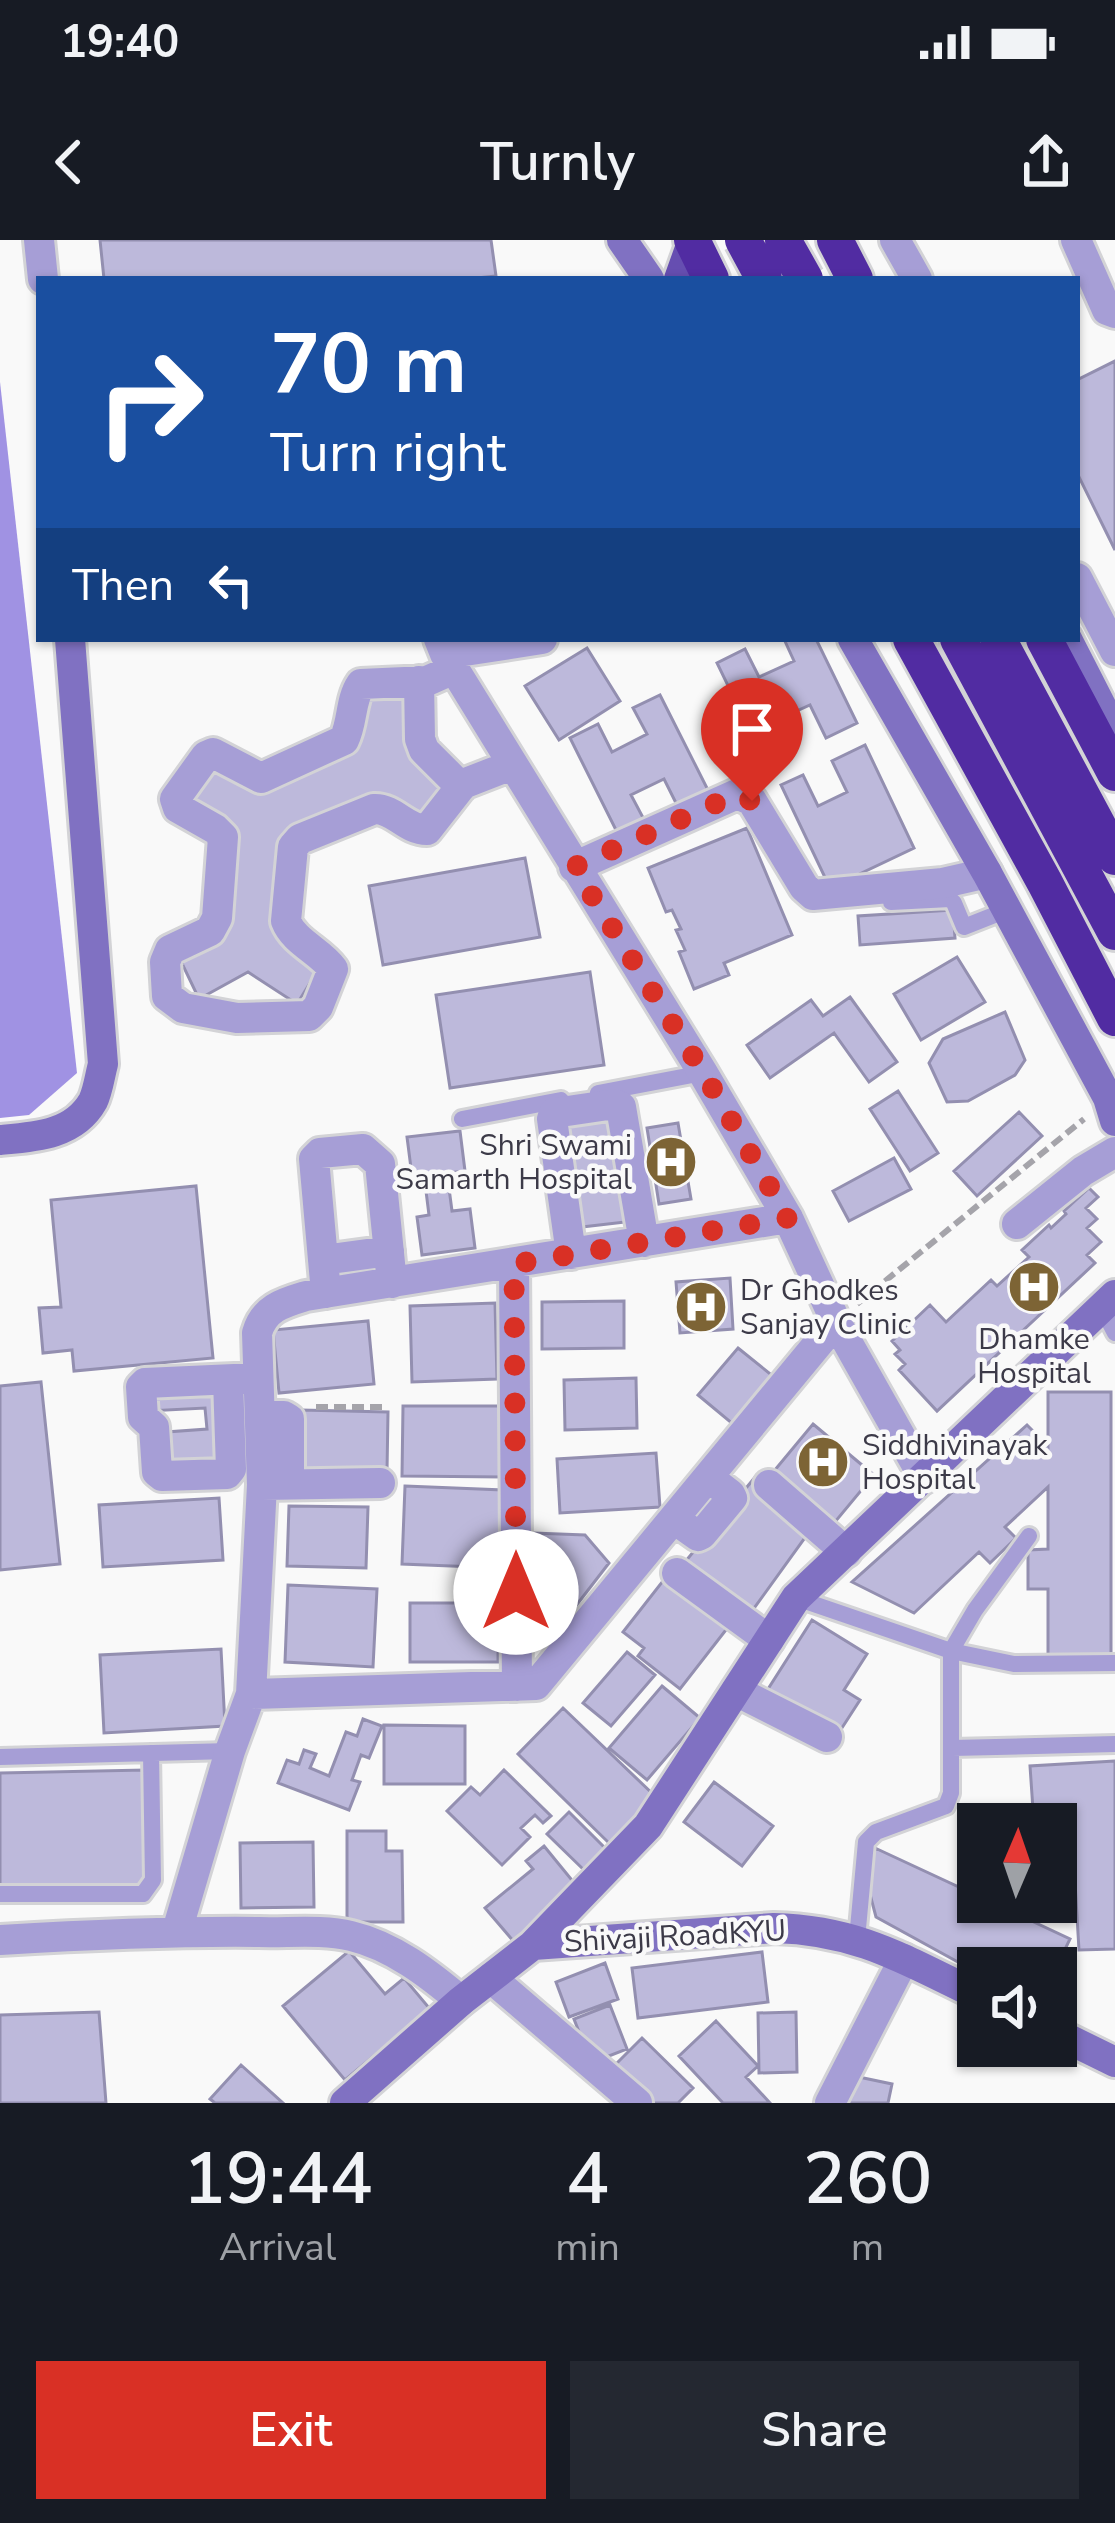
<!DOCTYPE html>
<html lang="en">
<head>
<meta charset="utf-8">
<style>
  :root { --surface:#171b24; --page:#242831; --text:#f1f3f6; --muted:#9ea1a6; --accent:#d93025 }
  body { margin:0; font-family:"Nunito Sans",sans-serif; background:var(--page); color:var(--text); height:100vh; display:flex; flex-direction:column; font-size:45px; white-space:nowrap }
  * { box-sizing:border-box; margin:0 }
  p { font-size:39px; color:var(--muted) }
  .icon { flex:none; width:66px; height:66px; fill:none; stroke:currentColor; stroke-width:2; stroke-linecap:round; stroke-linejoin:round }
  .map { position:relative; height:1863px; overflow:hidden }
  .details { display:flex; flex-direction:column; background:var(--surface); flex:1 }
  .details>* { flex:none }
  .banner { position:absolute; left:36px; top:36px; width:1044px; height:366px; border-radius:0px; box-shadow:0 3px 9px #0004; background:#1a4fa0; color:#fff; overflow:hidden }
  .needle { width:78px; rotate:2deg }
  .controls { position:absolute; left:957px; top:1563px; display:grid; gap:24px }
  .controls a { display:grid; place-items:center; width:120px; height:120px; border-radius:0px; background:var(--surface); box-shadow:0 3px 9px #0004; font-size:60px }
  .pin { position:absolute; display:grid; place-items:center; width:102px; height:102px; color:#fff; margin:-123px -51px; border-radius:50% 50% 50% 0; rotate:-45deg; box-shadow:0 0 12px #0007 }
  .pin .icon { rotate:45deg }
  .me { position:absolute; width:132px; margin:-66px; rotate:0deg; stroke-linejoin:round; filter:drop-shadow(0 0 9px #0008) }
  .turn { display:flex; align-items:center; gap:42px; height:252px; padding:0 36px; font-size:54px }
  .turn .icon { width:156px; height:156px; stroke-width:2.5 }
  .turn b { display:block; font-size:84px; line-height:102px }
  .then { display:flex; align-items:center; height:114px; padding:0 36px; background:#0003; gap:24px; font-size:45px }
  .eta { display:flex; justify-content:space-evenly; align-items:center; height:204px; text-align:center }
  .eta b { font-size:72px; font-weight:600; line-height:84px }
  .primary-button { display:flex; gap:24px; margin-top:auto; padding:24px 36px }
  .primary-button a { flex:1; height:138px; border-radius:0px; background:var(--accent); color:#fff; font-size:48px; font-weight:600; line-height:138px; text-align:center }
  .primary-button a+a { background:var(--page); color:var(--text) }
  .status { display:flex; justify-content:space-between; align-items:center; height:84px; padding:0 60px; background:var(--surface); direction:ltr }
  .status svg { height:33px; fill:currentColor }
  header { display:flex; justify-content:space-between; align-items:center; height:156px; padding:0 36px; background:var(--surface); font-size:54px; font-weight:600 }
  .map>svg:first-child { display:block }
</style>
</head>
<body>
<div class="status"><b>19:40</b><svg viewBox="0 0 49 12"><path d="M0 12V9h3v3zM5 12V6h3v6zM10 12V3h3v9zM15 12V0h3v12zM26 1h20v11H26zM47 4h2v5h-2z"/></svg></div>
<header><svg class="icon" aria-label="back" viewBox="0 0 24 24"><path d="M15 5l-7 7 7 7"/></svg>Turnly<svg class="icon" aria-label="share" viewBox="0 0 24 24"><path d="M12 15V3M7 8l5-5 5 5M5 13v7h14v-7"/></svg></header>
<div class="map">
<svg width="1115" height="1863" viewBox="0 0 1115 1863">
  <rect width="100%" height="100%" fill="#f9f9f9"/>
  <!-- water -->
  <path fill="#a092e3" d="M0 142 77 833 29 875 0 878Z"/>
  <!-- building -->
  <path fill="#bdb9db" stroke="#938fb0" stroke-width="3" d="M100 0H491L496 36 467 39H104Z
    M1115 121V310L1077 233V140Z
    M784 399H816L857 483 826 498 810 465 777 480 793 513 767 526 717 423 745 409 759 437 794 421Z
    M587 408 620 461 559 500 525 446Z
    M363 451 414 454 409 514 452 544 423 586 375 554 287 598 277 693 321 725 297 764 248 732 199 759 177 713 226 692 232 591 185 564 211 520 264 551 359 505Z
    M660 455 711 556 680 571 664 539 631 555 648 587 621 600 570 498 598 484 612 512 647 494 633 468Z
    M865 505 914 608 830 648 781 545 803 535 818 566 847 552 832 521Z
    M747 588 792 695 724 723 729 735 694 749 679 712 685 710 676 690 681 689 672 670 666 672 648 628Z
    M525 618 540 697 383 725 369 646Z
    M953 670 955 698 860 705 858 676Z
    M957 717 985 762 921 800 894 754Z
    M590 732 604 825 450 848 436 755Z
    M850 757 897 822 869 842 834 793 770 838 747 805 811 760 823 776Z
    M1005 772 1025 820 1015 835 968 861 947 862 929 823 943 799Z
    M898 851 938 913 910 931 870 869Z
    M617 869 634 981 573 988 557 879Z
    M1019 872 1042 896 977 956 954 931Z
    M678 883 691 959 659 964 647 888Z
    M460 891 465 931 447 933 452 971 470 969 475 1008 422 1015 417 977 429 975 424 935 412 936 407 897Z
    M894 918 911 949 849 981 833 951Z
    M196 946 213 1118 74 1131 72 1110 43 1113 39 1068 61 1067 51 960Z
    M1089 948 1098 957 1086 968 1097 979 1087 988 1101 1002 1087 1015 1095 1023 937 1171 899 1130 905 1124 895 1114 900 1110 892 1101 930 1065 946 1082 991 1040 997 1046 1029 1017 1022 1010 1049 985 1051 988 1066 974 1064 971Z
    M730 1038 733 1089 680 1093 676 1042Z
    M624 1061V1108L542 1109V1062Z
    M495 1063 497 1139 412 1142 410 1066Z
    M368 1081 374 1144 279 1153 273 1090Z
    M738 1108 774 1137 734 1185 698 1155Z
    M636 1138 637 1188 565 1190 564 1140Z
    M41 1142 60 1324 0 1330V1146Z
    M223 1144 228 1229 170 1233 167 1192 207 1189 205 1168 148 1171 147 1149Z
    M1048 1152H1111V1417H1048V1349H1028V1310L1048 1309V1247L1005 1287 1016 1298 990 1323 979 1312 914 1373 852 1342 1027 1185 1048 1206Z
    M403 1166H503V1237L402 1236Z
    M300 1170 388 1172 387 1232 299 1231Z
    M813 1184 874 1235 835 1282 774 1231Z
    M656 1213 660 1267 560 1273 557 1219Z
    M756 1236 812 1288 747 1378 680 1328Z
    M405 1246 503 1250 500 1328 402 1324Z
    M219 1258 223 1320 103 1327 99 1265Z
    M289 1266 368 1267 366 1328 287 1326Z
    M533 1293 585 1295 609 1323 548 1402 524 1390Z
    M666 1337 729 1386 680 1449 638 1416 644 1408 623 1392Z
    M288 1345 377 1349 373 1427 285 1422Z
    M410 1363H498V1422H410Z
    M812 1380 867 1414 844 1450 860 1460 838 1494 768 1449Z
    M221 1409 225 1486 104 1493 100 1415Z
    M627 1412 655 1435 611 1486 583 1463Z
    M662 1446 700 1478 647 1540 609 1508Z
    M563 1468 657 1558 611 1605 518 1514Z
    M363 1479 382 1486 369 1518 361 1515 352 1540 360 1542 349 1570 278 1543 287 1520 299 1524 304 1510 316 1514 310 1528 329 1536 346 1492 357 1496Z
    M384 1485 465 1486V1544H384Z
    M1115 1521V1709L1079 1710 1074 1625 1056 1626V1584H1034L1030 1526Z
    M145 1530 144 1645 0 1648V1533Z
    M504 1530 551 1576 543 1583 535 1575 521 1588 530 1597 502 1625 447 1571 471 1547 480 1555Z
    M714 1542 773 1586 742 1626 684 1582Z
    M569 1572 608 1611 586 1632 547 1594Z
    M347 1591H386V1611H402L403 1682H347Z
    M313 1602 314 1667 241 1668 240 1603Z
    M544 1606 580 1650 515 1703 485 1668 533 1629 526 1621Z
    M875 1608 978 1656V1662H991L1070 1699 1056 1728H978V1733L876 1677 867 1643Z
    M349 1711 385 1754 404 1738 430 1769 345 1840 283 1766Z
    M762 1712 768 1762 638 1778 632 1728Z
    M605 1723 618 1759 569 1777 556 1742Z
    M610 1765 627 1809 591 1823 574 1779Z
    M99 1772 106 1863H0V1775Z
    M796 1772 797 1832 759 1833 758 1773Z
    M716 1781 758 1826 746 1837 770 1863H723L679 1816Z
    M642 1798 693 1848 678 1863H640L609 1831Z
    M241 1825 283 1863H215L210 1859Z
    M854 1836 892 1844 888 1863H848Z"/>
  <g fill="none" stroke-linecap="round" stroke-linejoin="round">
    <!-- lane casing -->
    <g stroke="#d3d3d6" stroke-width="22">
      <path id="lane" d="M891 662 950 659 954 663 964 687 1007 670
        M598 853 703 833
        M462 879 561 860
        M1102 1068 1115 1093
        M796 1358 951 1411 1014 1424 1115 1423
        M952 1508 1115 1504
        M0 1517 230 1511
        M0 1654H143L153 1640 151 1513
        M857 1699 866 1602 876 1592 946 1566 951 1553V1411L975 1370 1029 1296"/>
    </g>
    <!-- street casing -->
    <g stroke="#d3d3d6" stroke-width="36">
      <path id="street" d="M39 0 43 39
        M895 0 917 39
        M1076 0 1107 70 1115 73
        M1077 338 1115 411
        M439 399 445 414 703 833 788 978 836 1082 924 1238
        M445 414 542 399
        M454 429 427 441 361 444C350 460 353 482 344 500L261 538 213 513 206 516 175 559 178 568 215 589 223 597 217 678 210 691 170 710 165 722 167 756 183 768 237 778 309 776 318 767 333 729C320 711 294 702 286 681L293 607 300 599 374 569C394 568 406 590 427 590L463 544 512 525
        M419 441 420 499 424 510 461 547
        M574 627 737 554 752 561 804 647 813 655 943 643 987 633
        M1017 984 1083 931 1115 912
        M571 1014 552 879 554 873 615 864 621 867 644 1002
        M323 1020 389 1011
        M514 1024 517 1446
        M326 1053 314 919 320 913 363 909 380 924 392 1043
        M228 1140 231 1229 227 1234 162 1236 157 1232 154 1187 143 1177 141 1147 145 1143 258 1138
        M260 1176H284L289 1179V1244
        M262 1245 380 1243
        M769 1245 846 1312
        M674 1279 698 1296 702 1294 732 1258 730 1254 708 1237
        M677 1333 769 1400
        M736 1451 827 1497
        M251 1454 536 1445 836 1082
        M177 1691 230 1511 251 1454 262 1245 257 1093C264 1068 283 1063 306 1056L788 978
        M0 1700C86 1695 172 1691 259 1692 288 1693 322 1689 351 1696 393 1706 429 1734 461 1761
        M491 1738 637 1863
        M830 1863 904 1719"/>
    </g>
    <!-- secondary casing -->
    <g stroke="#d3d3d6" stroke-width="36">
      <path id="secondary" d="M622 0 649 39
        M853 399 987 633 1108 858 1115 881
        M1067 399 1115 493
        M0 900C35 897 74 895 93 861 98 851 100 835 103 824L70 399
        M533 1705 648 1586 796 1358 1115 1055
        M1056 1793 1115 1822
        M345 1863 461 1761 533 1705 774 1688C858 1690 905 1720 978 1755"/>
    </g>
    <!-- primary casing -->
    <g stroke="#d3d3d6" stroke-width="36">
      <path id="primary" d="M679 39 693 0"/>
    </g>
    <!-- highway casing -->
    <g stroke="#d3d3d6" stroke-width="42">
      <path id="highway" d="M692 0 711 39
        M835 0 855 39
        M911 399 1045 643 1115 778
        M958 399 1115 692
        M998 399 1115 617
        M1044 399 1115 533"/>
    </g>
    <!-- path -->
    <path stroke="#a5a4aa" stroke-width="6" stroke-dasharray="12 6" stroke-linecap="butt" d="M857 1064 1084 879
      M316 1167H385"/>
    <!-- lane -->
    <use href="#lane" stroke="#a69ed6" stroke-width="16"/>
    <!-- street -->
    <use href="#street" stroke="#a69ed6" stroke-width="30"/>
    <!-- secondary -->
    <use href="#secondary" stroke="#8071c2" stroke-width="30"/>
    <!-- primary -->
    <use href="#primary" stroke="#664eb1" stroke-width="30"/>
    <!-- highway -->
    <use href="#highway" stroke="#512ca2" stroke-width="36"/>
    <!-- highway-bridge casing -->
    <g stroke="#d3d3d6" stroke-width="42" stroke-linecap="butt">
      <path id="highway-bridge" d="M743 0 764 39
        M783 0 805 39"/>
    </g>
    <!-- highway-bridge -->
    <use href="#highway-bridge" stroke="#512ca2" stroke-width="36"/>
  </g>
  <g fill="none" stroke-linecap="round" stroke-linejoin="round">
    <!-- route -->
    <path stroke="#d93025" stroke-width="21" stroke-dasharray="0 37.8" d="M516 1352 514 1024 788 978 703 832 574 627 737 554 752 561"/>
  </g>
  <!-- icons -->
  <defs>
    <g id="hospital-disc" transform="scale(2.7)"><circle r="9.5" fill="#7d6435" stroke="#f9f9f9"/><path d="M-5-5h3v3.5h4V-5h3V5h-3V1.5h-4V5h-3Z" fill="#fff"/></g>
  </defs>
  <g fill-rule="evenodd">
    <use href="#hospital-disc" x="671" y="922"/>
    <use href="#hospital-disc" x="1034" y="1047"/>
    <use href="#hospital-disc" x="701" y="1067"/>
    <use href="#hospital-disc" x="823" y="1222"/>
  </g>
  <g text-anchor="middle" stroke-width="9" stroke-linejoin="round" paint-order="stroke">
    <!-- poi labels -->
    <g font-size="30" fill="#3c3a48" stroke="#f9f9f9" text-anchor="start">
      <text x="632" y="915" text-anchor="end">Shri Swami<tspan x="632" dy="34">Samarth Hospital</tspan></text>
      <text x="740" y="1060">Dr Ghodkes<tspan x="740" dy="34">Sanjay Clinic</tspan></text>
      <text x="1034" y="1109" text-anchor="middle">Dhamke<tspan x="1034" dy="34">Hospital</tspan></text>
      <text x="862" y="1215">Siddhivinayak<tspan x="862" dy="34">Hospital</tspan></text>
    </g>
    <!-- street labels -->
    <g font-size="30" fill="#3c3a48" stroke="#f9f9f9">
      <text transform="translate(675 1696) rotate(-3)" y="10">Shivaji RoadKYU</text>
    </g>
  </g>
</svg>
<div class="controls">
<a><svg class="needle" viewBox="-14 -14 28 28"><path d="M0-13l5 13h-10z" fill="#e53935"/><path d="M0 13l5-13h-10z" fill="#9ea1a6"/></svg></a>
<a><svg class="icon" aria-label="sound" viewBox="0 0 24 24"><path d="M4 9h4l5-4v14l-5-4H4zM17 9q2 3 0 6"/></svg></a>
</div>
<div class="pin" style="left:752px;top:561px;background:#d93025"><svg class="icon" aria-label="arrive" viewBox="0 0 24 24"><path d="M6 21V4h12l-3 4 3 4H6"/></svg></div>
<svg class="me" style="left:516px;top:1352px" viewBox="-20 -20 40 40"><circle r="19" fill="#fff"/><path d="M0-13L10 11 0 6-10 11z" fill="#d93025"/></svg>
<div class="banner">
<div class="turn"><svg class="icon" aria-label="right" viewBox="0 0 24 24"><path d="M7 20v-9h11M14 6l5 5-5 5"/></svg><div><b>70 m</b>Turn right</div></div>
<div class="then">Then<svg class="icon" aria-label="left" viewBox="0 0 24 24"><path d="M17 20v-9H6M10 6l-5 5 5 5"/></svg></div>
</div>
</div>
<section class="details">
<div class="eta">
<div><b>19:44</b><p>Arrival</p></div>
<div><b>4</b><p>min</p></div>
<div><b>260</b><p>m</p></div>
</div>
<div class="primary-button"><a>Exit</a><a>Share</a></div>
</section>
</body>
</html>
